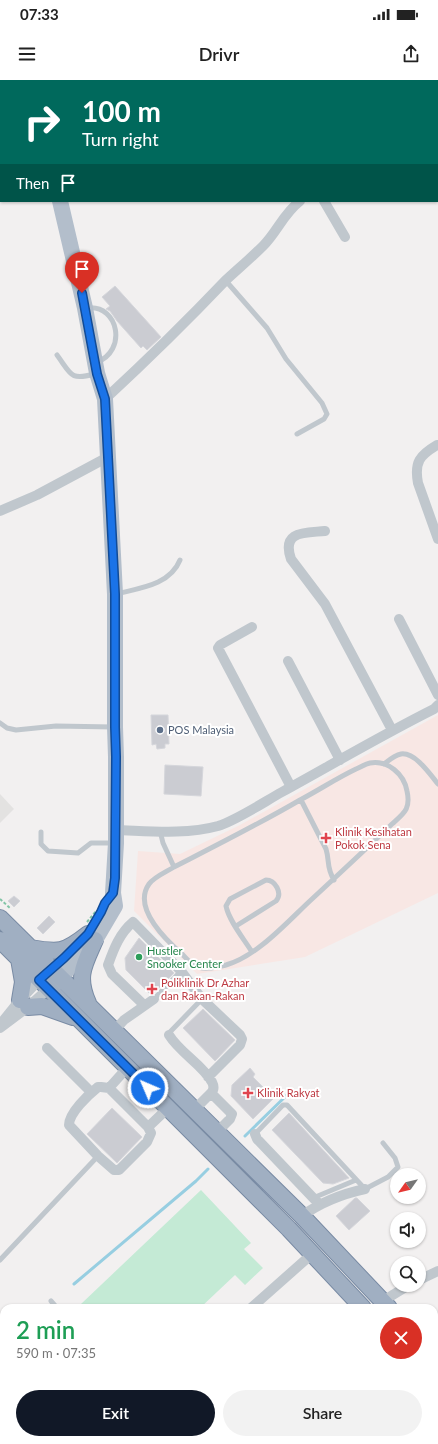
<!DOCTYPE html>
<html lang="en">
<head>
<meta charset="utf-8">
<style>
  :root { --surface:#fff; --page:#f2f2f2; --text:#222; --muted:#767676; --accent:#111827 }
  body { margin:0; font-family:Lato,sans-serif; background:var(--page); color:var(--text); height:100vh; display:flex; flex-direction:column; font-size:15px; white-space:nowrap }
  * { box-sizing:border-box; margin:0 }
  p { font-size:13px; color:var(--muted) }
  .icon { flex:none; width:22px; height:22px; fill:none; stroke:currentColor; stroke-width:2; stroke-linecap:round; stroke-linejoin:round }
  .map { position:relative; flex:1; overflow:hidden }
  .side { position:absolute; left:0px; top:1224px; width:438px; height:140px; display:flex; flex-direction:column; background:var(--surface); border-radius:12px 12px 0 0; box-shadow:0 1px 3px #0004 }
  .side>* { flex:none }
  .hud { position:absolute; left:0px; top:0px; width:438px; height:122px; box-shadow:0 1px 3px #0004; background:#00695c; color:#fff; overflow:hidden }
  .needle { width:26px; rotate:236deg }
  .controls { position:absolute; left:390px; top:1088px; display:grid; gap:8px }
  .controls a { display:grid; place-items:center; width:36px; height:36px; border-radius:50%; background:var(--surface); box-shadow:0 1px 3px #0004; font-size:20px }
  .pin { position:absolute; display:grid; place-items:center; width:34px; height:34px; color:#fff; margin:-41px -17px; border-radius:50% 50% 50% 0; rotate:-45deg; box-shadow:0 0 4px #0007 }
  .pin .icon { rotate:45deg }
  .me { position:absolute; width:44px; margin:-22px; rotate:315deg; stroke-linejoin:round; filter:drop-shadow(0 0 3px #0008) }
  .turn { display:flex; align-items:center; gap:14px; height:84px; padding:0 16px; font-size:18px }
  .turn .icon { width:52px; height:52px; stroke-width:2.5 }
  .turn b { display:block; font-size:28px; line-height:34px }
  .then { display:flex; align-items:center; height:38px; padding:0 16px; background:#0003; gap:8px; font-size:15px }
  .round { display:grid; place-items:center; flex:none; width:42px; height:42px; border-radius:21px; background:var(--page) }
  .head { display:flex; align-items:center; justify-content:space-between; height:68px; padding:0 16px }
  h1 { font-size:24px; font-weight:600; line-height:30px; color:#1e9e55 }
  .cta { display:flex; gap:8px; margin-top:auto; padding:8px 16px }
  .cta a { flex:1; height:46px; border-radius:24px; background:var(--accent); color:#fff; font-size:16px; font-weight:600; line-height:46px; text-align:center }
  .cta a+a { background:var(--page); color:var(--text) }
  .status { display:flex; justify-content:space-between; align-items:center; height:28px; padding:0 20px; background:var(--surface); direction:ltr }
  .status svg { height:11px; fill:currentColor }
  header { display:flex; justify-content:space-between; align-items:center; height:52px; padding:0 16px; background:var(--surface); font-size:18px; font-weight:600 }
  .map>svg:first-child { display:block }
</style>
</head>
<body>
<div class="status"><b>07:33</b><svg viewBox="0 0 49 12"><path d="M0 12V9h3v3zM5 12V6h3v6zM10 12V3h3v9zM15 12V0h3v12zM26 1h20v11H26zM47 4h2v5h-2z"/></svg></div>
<header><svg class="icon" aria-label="menu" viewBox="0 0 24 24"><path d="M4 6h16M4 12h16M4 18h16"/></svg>Drivr<svg class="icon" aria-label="share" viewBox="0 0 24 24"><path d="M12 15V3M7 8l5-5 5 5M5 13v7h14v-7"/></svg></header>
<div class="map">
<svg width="438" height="1364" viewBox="0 0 438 1364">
  <rect width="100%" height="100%" fill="#f2f0f0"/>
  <!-- education -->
  <path fill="#e3e2e1" d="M0 714 14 729 0 743Z"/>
  <!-- medical -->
  <path fill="#f8e7e4" d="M438 635V813L305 877 197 894 134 831 138 771 180 774 240 745Z"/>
  <!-- green -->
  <path fill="#c4ead5" d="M201 1110 251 1163 244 1169 263 1188 245 1205 235 1195 200 1228H85L81 1224Z"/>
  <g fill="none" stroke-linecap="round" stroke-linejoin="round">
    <!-- stream -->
    <path stroke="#97cee1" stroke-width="3" d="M245 1056 289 1013
      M74 1204 196 1101 208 1089"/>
    <!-- river -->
    <path stroke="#97cee1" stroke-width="18" d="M126 1 127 0
      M0 39 1 38"/>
  </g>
  <!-- building -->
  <path fill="#cbccd2" stroke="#d5d6db" d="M115 206 161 257 147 270 143 266 141 268 117 241 110 231 106 229 110 226 102 217Z
    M151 635H168L169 664H165V668L157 669 156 664 152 665Z
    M165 685 203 687 201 716 164 714Z
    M14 816 20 821 14 827 8 821Z
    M49 836 55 842 43 854 37 848Z
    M139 858 174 893 154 913 150 914 126 890 125 878Z
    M203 929 235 960 215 981 183 948Z
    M250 988 255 994 253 997 274 1018 253 1039 231 1016 232 1005Z
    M112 1028 142 1057 117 1083 87 1054Z
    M289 1033 349 1098 333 1104 323 1103 272 1050Z
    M355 1118H357L370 1131 349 1150 336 1136Z"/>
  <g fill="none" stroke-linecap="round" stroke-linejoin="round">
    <!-- trunk casing -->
    <g stroke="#798ba4" stroke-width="18">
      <path id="trunk" d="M0 838 302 1136 389 1228
        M0 860 289 1149 363 1228
        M30 868C59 873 64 873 88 854
        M19 879 23 902 20 920
        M88 923C76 896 84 885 95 860
        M28 927 42 926 73 937
        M434 1277 438 1282
        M434 1304 438 1308"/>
    </g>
    <!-- path -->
    <path stroke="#81c4a6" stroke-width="2" stroke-dasharray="3 2" stroke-linecap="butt" d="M0 70H1
      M0 819 11 829
      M87 842 96 831"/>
    <!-- service -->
    <path stroke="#c0c7cd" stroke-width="5" d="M226 201 267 248 286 279 322 323 327 334 324 339 297 354
      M88 228C119 225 127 271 97 282
      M57 275C71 294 70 301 94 294
      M116 514C140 508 170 505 180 480
      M0 643 7 648 16 650 56 646 113 647
      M384 684C389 680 395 675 401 674 415 672 430 694 438 704
      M301 720 326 769C330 782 326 787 334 800
      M160 751 163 763 174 787C217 765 259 744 300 720 319 710 337 698 356 689 361 687 365 684 370 683 388 680 404 694 407 711 411 729 404 733 392 744 366 769 339 794 312 819 289 840 258 876 226 885 217 887 202 891 194 885 190 883 186 878 183 875 167 861 132 828 149 804 154 797 166 792 174 787
      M41 752V764L48 771 78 773 91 763H115
      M236 846 276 821C283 813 275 800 266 800L230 819 226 826C229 841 244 859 252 872
      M154 919 181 891
      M169 955 170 952 202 919
      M255 1054 283 1025H287L365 1109 388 1097 398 1087 395 1078 383 1063
      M313 1118 356 1100
      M0 1180 98 1076
      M51 1221 57 1228
      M0 1295 4 1299
      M62 1360 66 1364
      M166 1360 170 1364
      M302 1360 306 1364
      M378 1360 382 1364
      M436 1364 438 1362"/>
    <!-- minor -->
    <path stroke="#c0c7cd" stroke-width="10" d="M59 0 61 1
      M79 1 85 0
      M148 1 149 0
      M324 121 345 157
      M105 319C146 281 186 242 225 201 238 189 251 178 263 166 277 152 284 133 300 121
      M437 365C420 375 414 382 418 403L438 459
      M0 431 37 415 108 377
      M325 451C306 453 281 450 291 479L325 524 392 650
      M399 539 438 615
      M252 547 220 565 218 568 291 707
      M288 581 340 680
      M115 750C149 751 185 755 218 746 237 740 264 722 282 712 333 684 382 655 434 629L438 625
      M144 925 112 894 108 885C114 868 120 853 133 842L181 891 202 919 240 955 242 959 240 965 208 997
      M3 941 20 920 39 900
      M0 948 28 927 48 909
      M114 951 124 940 154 919
      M169 955C180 973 202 984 212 1002 214 1006 214 1010 211 1013L194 1030
      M47 968 91 1012
      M98 1007H101L109 1008 148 1047 151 1053 147 1062 119 1090H114L98 1076 69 1045C69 1033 88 1015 98 1007Z
      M109 1008 127 988
      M211 1013 232 1034 230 1039 217 1052
      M148 1047 168 1028
      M255 1054 257 1059 319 1124
      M302 1136C321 1122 342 1114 365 1109
      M419 1200 438 1191
      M383 1222 391 1216 409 1205
      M251 1228 312 1174
      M434 1351 438 1355
      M227 1360 230 1364
      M100 1364 104 1360
      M127 1364 132 1360"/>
    <!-- primary -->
    <path stroke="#b3becb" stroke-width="16" d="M36 0V1
      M51 907 95 860 115 826 113 813 116 763V677L115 647V514L105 319 97 293 85 228 60 121"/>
    <!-- trunk -->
    <use href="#trunk" stroke="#a0afc2" stroke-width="16"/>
  </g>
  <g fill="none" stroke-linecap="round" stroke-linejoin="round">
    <!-- route casing -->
    <g stroke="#114b97" stroke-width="10">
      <path id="route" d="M82 213 97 294 105 319 108 377 115 514V647L116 677 115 798 113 813 105 823 101 832 88 854 64 878 39 900 148 1008"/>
    </g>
    <!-- route -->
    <use href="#route" stroke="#1a73e8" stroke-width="7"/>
  </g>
  <!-- markers -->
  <circle fill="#5c6f8a" stroke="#fff" stroke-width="1.5" cx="160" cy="650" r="4"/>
  <g fill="#e0444e" stroke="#fff" stroke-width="1.5">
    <path d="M324 752h4v4h4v4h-4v4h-4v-4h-4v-4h4z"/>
    <path d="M150 903h4v4h4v4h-4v4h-4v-4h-4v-4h4z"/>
    <path d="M246 1007h4v4h4v4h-4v4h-4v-4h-4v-4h4z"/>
  </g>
  <circle fill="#2e9e5b" stroke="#fff" stroke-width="1.5" cx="139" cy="877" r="4"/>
  <g text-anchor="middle" stroke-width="4" stroke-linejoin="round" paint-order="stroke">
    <!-- service labels -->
    <g font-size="11" fill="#4e5e75" stroke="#fff" text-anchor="start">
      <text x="168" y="654">POS Malaysia</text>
    </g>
    <!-- health labels -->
    <g font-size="11" fill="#be3a42" stroke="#fff" text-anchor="start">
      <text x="335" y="756">Klinik Kesihatan<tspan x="335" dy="13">Pokok Sena</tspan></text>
      <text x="161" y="907">Poliklinik Dr Azhar<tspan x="161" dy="13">dan Rakan-Rakan</tspan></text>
      <text x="257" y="1017">Klinik Rakyat</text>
    </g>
    <!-- leisure labels -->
    <g font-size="11" fill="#27864d" stroke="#fff" text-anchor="start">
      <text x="147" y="875">Hustler<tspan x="147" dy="13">Snooker Center</tspan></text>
    </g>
  </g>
</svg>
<div class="controls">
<a><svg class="needle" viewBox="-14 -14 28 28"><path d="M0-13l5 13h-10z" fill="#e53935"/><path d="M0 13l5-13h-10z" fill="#767676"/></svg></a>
<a><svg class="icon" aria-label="sound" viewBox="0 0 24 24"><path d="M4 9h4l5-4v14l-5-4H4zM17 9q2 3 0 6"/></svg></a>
<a><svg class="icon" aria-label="search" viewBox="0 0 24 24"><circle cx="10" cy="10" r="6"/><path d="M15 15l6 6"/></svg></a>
</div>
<div class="pin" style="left:82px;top:213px;background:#d93025"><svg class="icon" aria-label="arrive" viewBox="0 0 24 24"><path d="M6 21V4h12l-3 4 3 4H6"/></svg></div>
<svg class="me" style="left:148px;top:1008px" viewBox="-20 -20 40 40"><circle r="17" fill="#1a73e8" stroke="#fff" stroke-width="3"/><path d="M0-11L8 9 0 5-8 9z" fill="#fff"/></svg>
<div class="hud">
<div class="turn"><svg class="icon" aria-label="right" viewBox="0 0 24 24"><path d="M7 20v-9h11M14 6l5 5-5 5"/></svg><div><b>100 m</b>Turn right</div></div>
<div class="then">Then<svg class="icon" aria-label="arrive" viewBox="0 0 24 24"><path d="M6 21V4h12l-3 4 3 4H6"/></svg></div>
</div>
<section class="side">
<div class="head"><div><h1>2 min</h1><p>590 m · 07:35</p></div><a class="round" style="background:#d93025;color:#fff"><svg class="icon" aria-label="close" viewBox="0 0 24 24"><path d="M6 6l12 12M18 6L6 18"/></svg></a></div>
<div class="cta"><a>Exit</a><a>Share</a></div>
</section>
</div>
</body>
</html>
